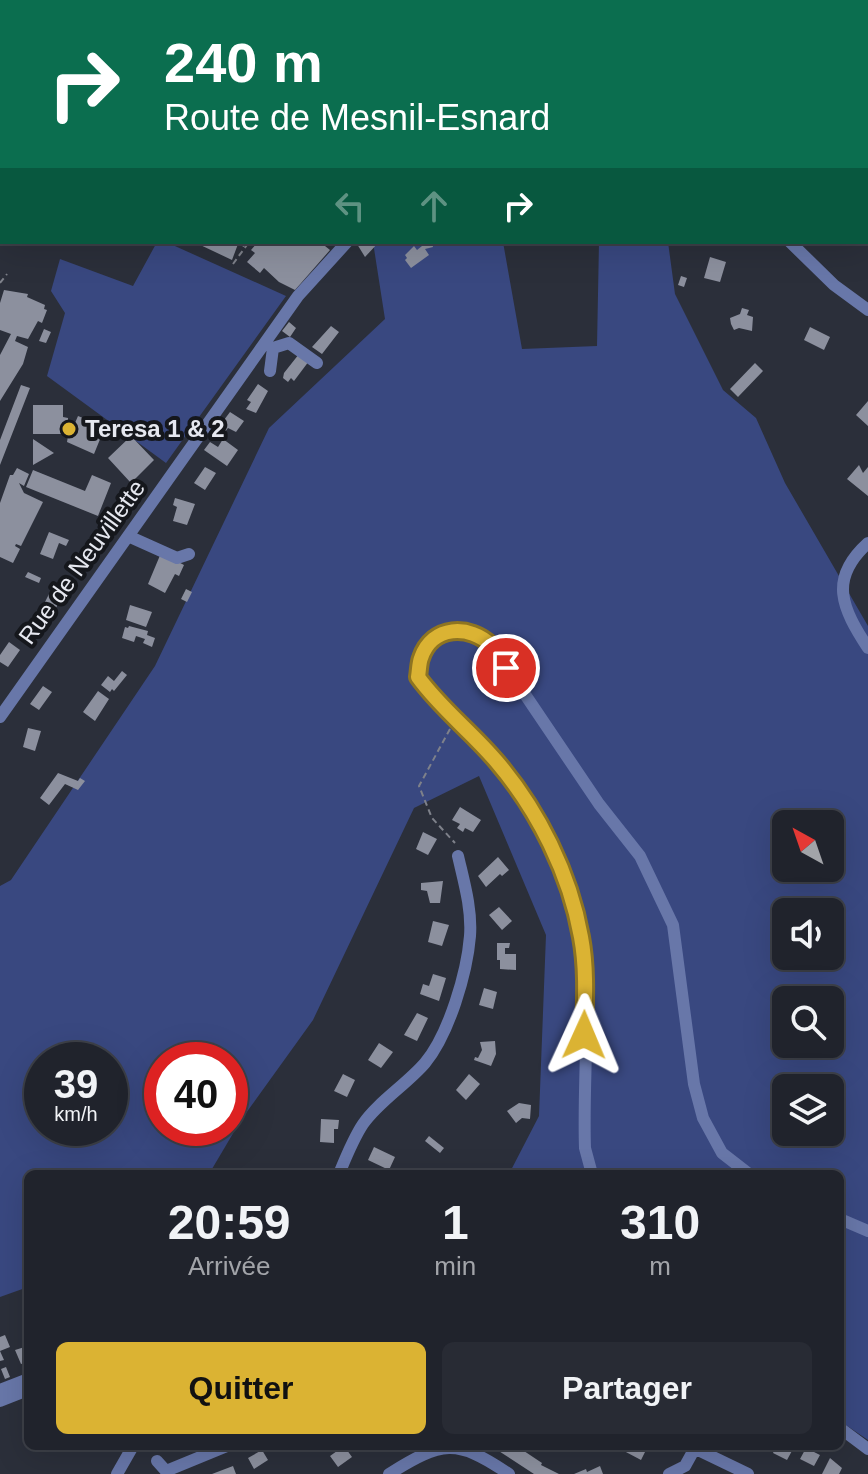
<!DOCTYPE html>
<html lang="fr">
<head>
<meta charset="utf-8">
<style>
  :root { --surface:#20232c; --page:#282b34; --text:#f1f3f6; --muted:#a2a4a9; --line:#3d4048; --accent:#dbb333 }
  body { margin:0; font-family:Helvetica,sans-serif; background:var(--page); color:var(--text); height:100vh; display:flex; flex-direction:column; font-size:30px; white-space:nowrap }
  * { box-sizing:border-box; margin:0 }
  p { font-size:26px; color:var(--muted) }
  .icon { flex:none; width:44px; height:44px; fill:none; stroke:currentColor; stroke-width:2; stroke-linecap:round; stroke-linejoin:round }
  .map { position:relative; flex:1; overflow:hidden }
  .drawer { position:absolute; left:24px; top:1170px; width:820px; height:280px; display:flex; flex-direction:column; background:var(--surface); border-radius:12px; box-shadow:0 8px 32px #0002,0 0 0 2px var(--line) }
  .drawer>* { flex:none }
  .hud { position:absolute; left:0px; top:0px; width:868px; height:244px; box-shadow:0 8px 32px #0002,0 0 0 2px var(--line); background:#0b6e4f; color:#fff; overflow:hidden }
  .needle { width:52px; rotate:320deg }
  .tools { position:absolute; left:772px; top:810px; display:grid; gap:16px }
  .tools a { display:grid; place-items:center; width:72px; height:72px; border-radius:12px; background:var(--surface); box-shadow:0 8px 32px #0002,0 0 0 2px var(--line); font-size:40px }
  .speed { position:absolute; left:24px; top:1042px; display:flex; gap:16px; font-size:40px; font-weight:700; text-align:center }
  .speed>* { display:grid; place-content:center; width:104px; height:104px; border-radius:50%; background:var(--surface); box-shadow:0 8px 32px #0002,0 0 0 2px var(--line); line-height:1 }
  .speed small { font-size:20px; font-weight:400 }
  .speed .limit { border:12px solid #d22; background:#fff; color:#111 }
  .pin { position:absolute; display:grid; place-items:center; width:68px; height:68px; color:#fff; margin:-34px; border:4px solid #fff; border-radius:50%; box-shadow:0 2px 8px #0007 }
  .me { position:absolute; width:88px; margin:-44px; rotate:1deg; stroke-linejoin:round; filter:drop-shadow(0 0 6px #0008) }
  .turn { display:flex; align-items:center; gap:28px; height:168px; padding:0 32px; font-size:36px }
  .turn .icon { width:104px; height:104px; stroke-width:2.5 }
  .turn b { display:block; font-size:56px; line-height:68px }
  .lanes { display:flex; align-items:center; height:76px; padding:0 32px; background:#0003; justify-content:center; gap:40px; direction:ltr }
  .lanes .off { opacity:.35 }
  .eta { display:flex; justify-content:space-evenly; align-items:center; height:136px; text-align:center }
  .eta b { font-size:48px; font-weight:700; line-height:56px }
  .action { display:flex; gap:16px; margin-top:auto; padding:16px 32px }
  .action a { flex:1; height:92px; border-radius:12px; background:var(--accent); color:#111; font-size:32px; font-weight:700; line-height:92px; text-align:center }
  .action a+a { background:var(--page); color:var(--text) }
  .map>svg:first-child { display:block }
</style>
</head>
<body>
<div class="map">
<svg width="868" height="1474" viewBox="0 0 868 1474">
  <rect width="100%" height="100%" fill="#2b2f3a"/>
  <!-- green -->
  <path fill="#394880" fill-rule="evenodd" d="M0 61H2V198L0 197Z
    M157 242H166L286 296 166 463 47 376 65 313 51 291 60 259 133 286Z
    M373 242H503L522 349 597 346 599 242H668L675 294 723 390 756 418 785 483 868 626V1440L840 1421V1174H509L539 1116 546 935 479 776 414 808 313 1020 241 1120 209 1174H28V1287L0 1297V886L11 880 155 666 269 428 385 319ZM786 824H830V868H786ZM786 912H830V956H786ZM786 1000H830V1044H786ZM42 1060H110V1128H42ZM162 1060H230V1128H162ZM786 1088H830V1132H786Z"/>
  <!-- building -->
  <path fill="#8c909e" d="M194 242H247L244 247 238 244 232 260Z
    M258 242H320L330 250 295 290 279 282 264 268 260 273 247 262 255 253 251 250Z
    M359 242H379L365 257 357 244Z
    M421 242H432L433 247 425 249 429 255 411 268 405 260 407 258 405 255 414 246 417 250 422 246Z
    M710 257 726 262 720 282 704 278Z
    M681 276 687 278 684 287 678 285Z
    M4 290 28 294 27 297 45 305 44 309 47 310 42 323 38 321 28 339 17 336 15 341 28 347 23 364 0 401V355L11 334 0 330V303Z
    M742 308 749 310 747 315 753 317 752 331 739 328 734 330 731 324 730 318 740 314Z
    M289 322 296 328 290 337 282 331Z
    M331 326 339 332 322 354 312 347Z
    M810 327 830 337 824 350 804 340Z
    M44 329 51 332 46 343 39 341Z
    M299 354 309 361 294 381 291 378 288 382 283 378 284 373Z
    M755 363 763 371 738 397 730 389Z
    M258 384 268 391 256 413 246 409 251 402 247 400Z
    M21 385 30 388 0 465V440Z
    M868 401V426L856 415Z
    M33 405H63V417L68 418V420L75 423 78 416 105 427 94 454 67 442 68 436 62 434H33Z
    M230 412 244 421 236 432 228 428 225 432 218 428Z
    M131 436 154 460 131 483 108 458Z
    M33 439 54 453 33 465Z
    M223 439 238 450 227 466 204 450 210 442 218 447Z
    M859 465 863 473 868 467V496L847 479Z
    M205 467 216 473 205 490 194 483Z
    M17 468 29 474 24 486 19 483 24 493 43 502 21 546 16 544 15 546 20 549 13 563 0 557V503L10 475H13Z
    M33 470 85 491 92 475 111 483 98 516 26 487Z
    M175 498 195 504 187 525 173 521 177 507 173 505Z
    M49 532 69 540 66 546 59 543 53 559 40 554Z
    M161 553 184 565 179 576 175 574 165 593 148 584Z
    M28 572 41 578 39 583 25 577Z
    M186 589 192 592 187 602 181 599Z
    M49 594 60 600 49 622 38 616Z
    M130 605 152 612 146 627 126 620Z
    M129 626 148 631 147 635 155 638 152 647 143 643 145 639 136 636 134 642 122 638 125 627 128 628Z
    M9 642 20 650 8 667 0 662V655Z
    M122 671 127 675 114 691 112 689 110 692 101 685 108 676 114 681Z
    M43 686 52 692 39 710 30 704Z
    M98 691 109 699 95 721 83 712Z
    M28 728 41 731 35 751 23 747Z
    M58 773 78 781 80 778 85 781 78 790 65 784 49 805 40 798Z
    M460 807 481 820 473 832 465 828 463 832 457 828 460 824 452 820Z
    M423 832 437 839 428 855 416 849Z
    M498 857 509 870 502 876 500 874 486 887 478 876Z
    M443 881 440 903H430L427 891 421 890V883Z
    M499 907 512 921 502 930 489 915Z
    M433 921 449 925 442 946 428 942Z
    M497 943H510L509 948H505V954H516V970L500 969V960H497Z
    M433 974 446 978 439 1001 420 994 423 984 429 986Z
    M484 988 497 992 493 1009 479 1005Z
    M417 1013 428 1018 417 1041 404 1035Z
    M495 1041 496 1054 491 1066 474 1060 475 1057 478 1058 482 1050 480 1042Z
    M379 1043 393 1052 381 1068 368 1060Z
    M343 1074 355 1080 347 1097 334 1091Z
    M469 1074 480 1084 466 1100 456 1090Z
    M519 1103 531 1105 530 1119 522 1118 516 1123 507 1111Z
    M321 1119 339 1120 338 1129H334V1143L320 1142Z
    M429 1136 444 1148 440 1153 425 1141Z
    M374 1147 395 1157 389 1170 368 1160Z
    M5 1335 10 1347 0 1351 4 1360 0 1361V1337Z
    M28 1346V1362L21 1364 15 1350Z
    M6 1367 10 1377 5 1379 1 1369Z
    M344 1446 352 1457 338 1467 330 1456Z
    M491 1446H512L517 1449 518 1447 542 1463 541 1465 559 1474H534Z
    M627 1446H643L647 1448 641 1460 624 1451Z
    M776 1446 793 1449 787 1460 773 1453Z
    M806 1448 820 1455 814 1466 800 1459Z
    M262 1450 268 1460 254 1469 248 1458Z
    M830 1458 842 1468 839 1474H822Z
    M233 1466 236 1474H212Z
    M600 1466 603 1474H574L586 1469 587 1472Z"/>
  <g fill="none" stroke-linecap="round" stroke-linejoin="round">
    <!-- path -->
    <path stroke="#7e818a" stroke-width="2" stroke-dasharray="6 4" stroke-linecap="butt" d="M735 0 738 2
      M866 3 868 2
      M866 61 868 62
      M233 264 249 242
      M0 283 7 274
      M450 729 419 786 432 818 455 843"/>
    <!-- minor -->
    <path stroke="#6877a9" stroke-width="12" d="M708 0 711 2
      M205 2 206 0
      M456 2 457 0
      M483 2V0
      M0 43H2
      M866 79H868
      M790 242 834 285 868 310
      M270 371 273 348 289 343 317 363
      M128 536 177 558 189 554
      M868 543C828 579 842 608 868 648
      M0 717 298 296 347 242
      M339 1174C346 1157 353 1139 363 1124 378 1102 407 1084 425 1063 449 1034 467 973 470 936 472 909 464 882 458 856
      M592 1174 585 1148C583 1090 589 1030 585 972 581 896 545 826 501 766 476 733 442 711 418 677L421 657 432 641 447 630 469 631 493 647 599 804 640 856 673 925 694 1084 703 1118 722 1153 749 1174
      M840 1219 868 1231
      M0 1390 28 1379
      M0 1401 28 1390
      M840 1428 868 1449
      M690 1446 748 1474
      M157 1461 166 1471 227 1446
      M117 1474 133 1446
      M389 1474C442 1441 456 1438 509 1474
      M669 1474 685 1466 695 1448"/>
  </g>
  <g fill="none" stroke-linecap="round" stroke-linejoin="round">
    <!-- route casing -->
    <g stroke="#8e7421" stroke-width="20">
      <path id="route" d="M506 668C502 661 498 652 492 646 470 624 432 625 421 658 419 663 419 671 418 677 441 709 472 732 497 762 538 810 570 874 581 937 587 969 585 1002 584 1035"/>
    </g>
    <!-- route -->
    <use href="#route" stroke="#dbb333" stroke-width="14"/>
  </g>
  <!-- markers -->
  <circle fill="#dbb333" stroke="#15171c" stroke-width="3" cx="69" cy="429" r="8"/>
  <g text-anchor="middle" stroke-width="8" stroke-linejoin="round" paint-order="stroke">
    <!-- poi labels -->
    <g font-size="24" font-weight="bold" fill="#e6e8f0" stroke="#15171c" text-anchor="start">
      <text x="85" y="437">Teresa 1 &amp; 2</text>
    </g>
    <!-- street labels -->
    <g font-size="24" fill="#e6e8f0" stroke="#15171c">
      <text transform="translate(82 562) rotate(-54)" y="8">Rue de Neuvillette</text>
    </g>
  </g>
</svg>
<div class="tools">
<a><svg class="needle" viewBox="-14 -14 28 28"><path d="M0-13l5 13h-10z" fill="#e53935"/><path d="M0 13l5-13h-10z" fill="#a2a4a9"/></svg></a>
<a><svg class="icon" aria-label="sound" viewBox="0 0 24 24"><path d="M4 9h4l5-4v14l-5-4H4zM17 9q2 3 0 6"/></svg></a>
<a><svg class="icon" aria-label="search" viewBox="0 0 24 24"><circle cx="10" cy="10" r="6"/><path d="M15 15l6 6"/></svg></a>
<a><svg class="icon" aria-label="layers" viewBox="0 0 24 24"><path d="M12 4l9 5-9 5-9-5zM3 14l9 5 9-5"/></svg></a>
</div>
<div class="speed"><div>39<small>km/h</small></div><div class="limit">40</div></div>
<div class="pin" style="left:506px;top:668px;background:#d93025"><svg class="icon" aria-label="arrive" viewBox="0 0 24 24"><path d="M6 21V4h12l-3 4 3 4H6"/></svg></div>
<svg class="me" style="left:584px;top:1035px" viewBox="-20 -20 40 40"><path d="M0-17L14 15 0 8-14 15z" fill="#dbb333" stroke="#fff" stroke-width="4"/></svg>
<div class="hud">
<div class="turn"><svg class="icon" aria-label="right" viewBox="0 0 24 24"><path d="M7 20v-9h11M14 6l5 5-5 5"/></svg><div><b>240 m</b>Route de Mesnil-Esnard</div></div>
<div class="lanes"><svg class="icon off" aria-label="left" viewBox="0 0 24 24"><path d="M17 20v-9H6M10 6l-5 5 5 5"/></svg><svg class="icon off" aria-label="ahead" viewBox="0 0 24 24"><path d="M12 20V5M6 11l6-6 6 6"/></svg><svg class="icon" aria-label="right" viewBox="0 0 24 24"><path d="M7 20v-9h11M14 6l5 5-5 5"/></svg></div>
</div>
<section class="drawer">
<div class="eta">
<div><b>20:59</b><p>Arrivée</p></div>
<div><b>1</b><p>min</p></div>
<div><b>310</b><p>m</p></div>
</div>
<div class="action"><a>Quitter</a><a>Partager</a></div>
</section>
</div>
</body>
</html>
